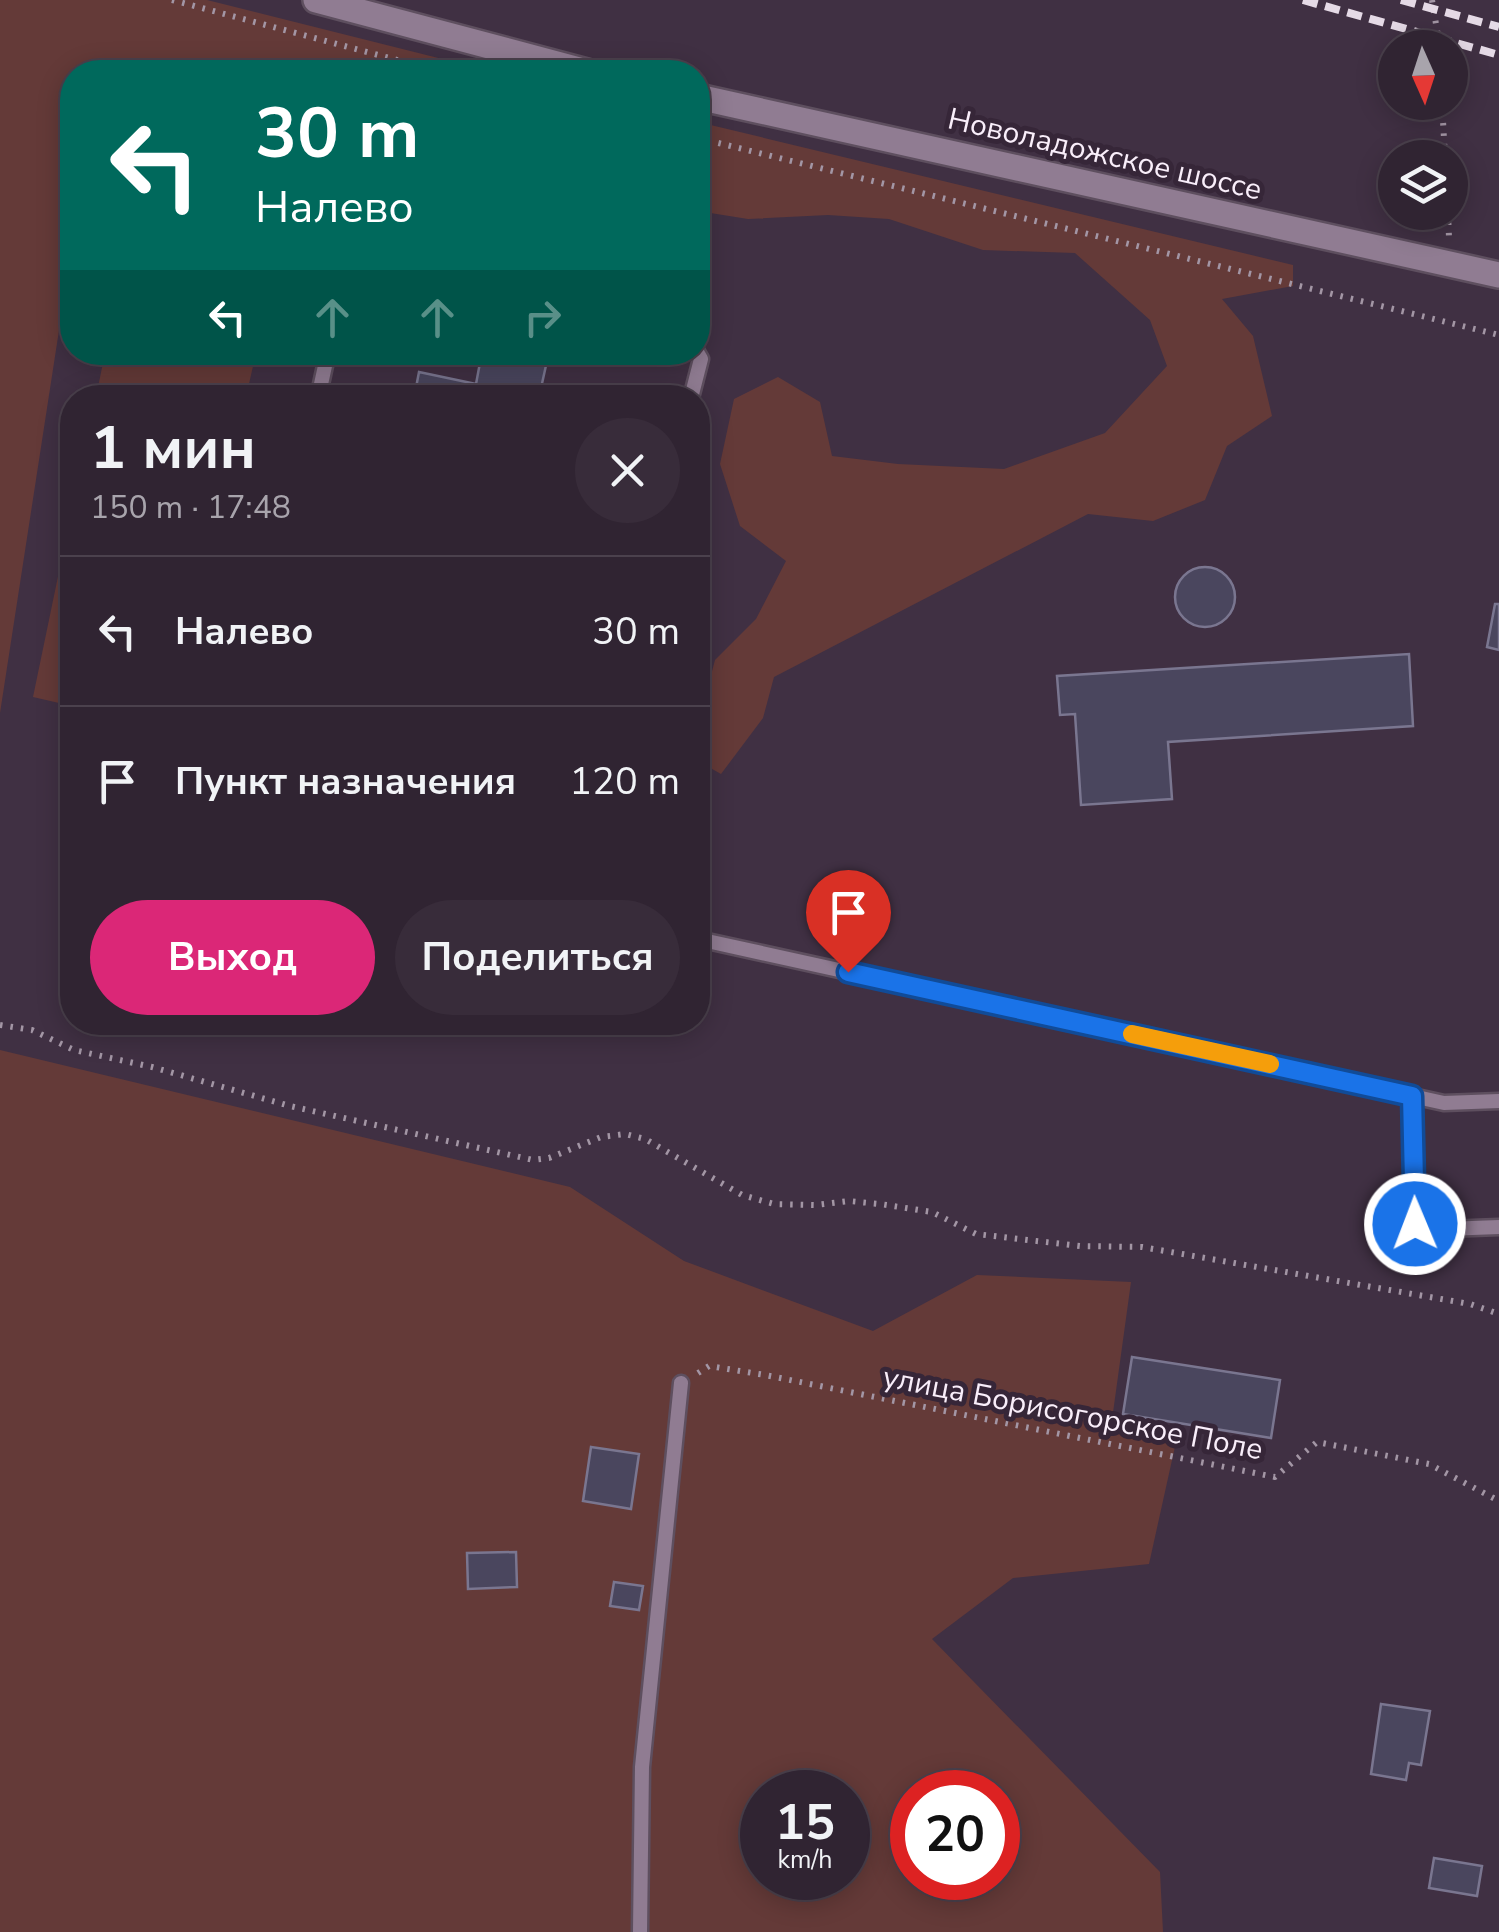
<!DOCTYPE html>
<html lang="ru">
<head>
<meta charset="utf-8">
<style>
  :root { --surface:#302432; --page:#382c3a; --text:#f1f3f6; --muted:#a8a4ac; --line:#4b414d; --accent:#db2777 }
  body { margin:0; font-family:"Nunito Sans",sans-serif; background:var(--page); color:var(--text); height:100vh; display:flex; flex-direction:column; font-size:38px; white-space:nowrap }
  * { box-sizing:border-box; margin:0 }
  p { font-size:32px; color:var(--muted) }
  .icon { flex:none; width:55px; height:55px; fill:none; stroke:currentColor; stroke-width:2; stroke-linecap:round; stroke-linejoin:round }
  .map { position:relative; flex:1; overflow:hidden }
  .side { position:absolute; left:60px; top:385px; width:650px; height:650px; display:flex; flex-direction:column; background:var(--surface); border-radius:40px; box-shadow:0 5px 25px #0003,0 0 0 2px var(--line) }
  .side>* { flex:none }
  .top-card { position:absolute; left:60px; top:60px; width:650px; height:305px; border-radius:40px; box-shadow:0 5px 25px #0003,0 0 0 2px var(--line); background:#00695c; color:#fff; overflow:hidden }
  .needle { width:65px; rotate:177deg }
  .fabs { position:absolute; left:1378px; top:30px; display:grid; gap:20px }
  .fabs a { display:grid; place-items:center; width:90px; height:90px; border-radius:50%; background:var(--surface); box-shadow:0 5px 25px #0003,0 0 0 2px var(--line); font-size:50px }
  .speed { position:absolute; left:740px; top:1770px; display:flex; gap:20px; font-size:50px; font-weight:700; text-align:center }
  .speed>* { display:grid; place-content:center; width:130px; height:130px; border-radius:50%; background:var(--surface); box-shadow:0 5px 25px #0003,0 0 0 2px var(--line); line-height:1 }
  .speed small { font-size:25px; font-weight:400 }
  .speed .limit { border:15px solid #d22; background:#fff; color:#111 }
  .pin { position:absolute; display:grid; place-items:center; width:85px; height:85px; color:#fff; margin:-102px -42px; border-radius:50% 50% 50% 0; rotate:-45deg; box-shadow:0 0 10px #0007 }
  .pin .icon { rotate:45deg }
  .me { position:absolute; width:110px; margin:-55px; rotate:359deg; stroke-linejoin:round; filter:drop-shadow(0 0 8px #0008) }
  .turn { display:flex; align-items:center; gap:35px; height:210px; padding:0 30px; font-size:45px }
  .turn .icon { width:130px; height:130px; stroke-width:2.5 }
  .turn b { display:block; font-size:70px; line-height:85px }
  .lanes { display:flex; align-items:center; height:95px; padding:0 30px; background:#0003; justify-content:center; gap:50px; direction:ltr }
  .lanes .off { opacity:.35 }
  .round { display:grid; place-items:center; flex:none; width:105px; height:105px; border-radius:52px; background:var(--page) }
  .head { display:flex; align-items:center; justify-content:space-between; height:170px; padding:0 30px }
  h1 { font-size:60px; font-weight:700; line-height:75px }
  .action { display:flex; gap:20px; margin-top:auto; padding:20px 30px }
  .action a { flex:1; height:115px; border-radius:60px; background:var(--accent); color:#fff; font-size:40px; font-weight:700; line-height:115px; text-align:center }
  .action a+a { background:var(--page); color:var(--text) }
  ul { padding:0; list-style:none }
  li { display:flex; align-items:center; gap:30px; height:150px; padding:0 30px; border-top:2px solid var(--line) }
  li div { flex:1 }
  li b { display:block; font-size:38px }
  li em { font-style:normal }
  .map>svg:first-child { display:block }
</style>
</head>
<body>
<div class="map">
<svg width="1499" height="1932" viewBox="0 0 1499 1932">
  <rect width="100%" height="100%" fill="#403043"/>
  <!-- green -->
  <path fill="#643a38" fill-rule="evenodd" d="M0 0H207L494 72H72V246L0 713Z
    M698 122 1293 265V286L1222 299 1253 336 1272 416 1227 446 1205 500 1153 521 1088 514 774 677 763 718 721 774 698 761V725L715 660 756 619 786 561 740 526 720 464 734 399 778 377 820 402 832 456 898 464 1004 469 1105 433 1167 366 1150 320 1075 253 983 250 889 219 828 215 748 219 698 211Z
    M105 353V352L256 353 246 397H96Z
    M72 509V706L33 697Z
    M0 1050 570 1187 684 1261 873 1331 977 1275 1131 1282 1111 1427 1178 1433 1149 1564 1013 1578 932 1639 1160 1872 1163 1932H0ZM762 1792H848V1878H762ZM912 1792H998V1878H912Z"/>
  <!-- building -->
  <path fill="#4a465e" stroke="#7a7690" stroke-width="2.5" d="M482 352H549L539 397 476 384Z
    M419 372 476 384 541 398H414Z
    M1175 597a30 30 0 1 1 60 0a30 30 0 1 1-60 0Z
    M1495 604H1499V650L1487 647Z
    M1409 654 1413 726 1168 742 1172 799 1081 805 1075 714 1060 715 1057 676Z
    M1132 1357 1280 1380 1271 1438 1123 1414Z
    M591 1447 639 1454 631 1509 583 1501Z
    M516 1552 517 1587 468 1589 467 1553Z
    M614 1582 643 1586 639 1610 610 1606Z
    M1381 1704 1430 1711 1421 1765 1409 1763 1406 1780 1371 1774Z
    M1434 1858 1482 1866 1477 1896 1429 1888Z"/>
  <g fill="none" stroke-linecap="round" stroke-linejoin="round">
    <!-- service casing -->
    <g stroke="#5e4f5f" stroke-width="19">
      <path id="service" d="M318 398 328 352
        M691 398 701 359 697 352
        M698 939 1444 1103 1499 1101
        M1412 1096 1415 1224 1446 1229 1499 1227
        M640 1932 642 1767 681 1383"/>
    </g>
    <!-- secondary casing -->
    <g stroke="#5e4f5f" stroke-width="30">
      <path id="secondary" d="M316 0 587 72
        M698 97 1499 275"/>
    </g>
    <!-- path -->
    <path stroke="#a396a5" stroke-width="6" stroke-dasharray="2.5 8" stroke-linecap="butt" d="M172 0 442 72
      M1432 0 1440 48
      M1442 102 1445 158
      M698 138 1499 335
      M1448 212 1449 238
      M0 1025 32 1030 74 1050 152 1067 290 1106 533 1160 549 1158 601 1137 625 1134 645 1139 742 1195 774 1204 816 1205 849 1201 880 1204 932 1212 976 1234 1080 1246 1142 1247 1470 1304 1499 1314
      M698 1373 709 1366 765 1375 1275 1477 1317 1442 1429 1464 1499 1501"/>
    <!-- service -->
    <use href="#service" stroke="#907c92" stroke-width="14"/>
    <!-- secondary -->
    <use href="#secondary" stroke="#907c92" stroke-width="25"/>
    <!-- rail -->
    <path stroke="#e5dae6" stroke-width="8" stroke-dasharray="15 8" stroke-linecap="butt" d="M1303 0 1499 55
      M1401 0 1499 27"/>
  </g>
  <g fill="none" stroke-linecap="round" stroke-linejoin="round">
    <!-- route casing -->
    <g stroke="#114b97" stroke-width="25">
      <path id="route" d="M848 972 1412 1096 1415 1224"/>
    </g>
    <!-- route -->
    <use href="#route" stroke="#1a73e8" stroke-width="18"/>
    <!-- slow -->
    <path stroke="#f59e0b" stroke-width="18" d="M1132 1034 1270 1064"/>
  </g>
  <g text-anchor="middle" stroke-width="10" stroke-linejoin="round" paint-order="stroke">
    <!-- street labels -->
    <g font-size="30" fill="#f9eefa" stroke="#362638">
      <text transform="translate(1105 154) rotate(13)" y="10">Новоладожское шоссе</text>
      <text transform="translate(1073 1413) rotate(11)" y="10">улица Борисогорское Поле</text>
    </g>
  </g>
</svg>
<div class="fabs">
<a><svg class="needle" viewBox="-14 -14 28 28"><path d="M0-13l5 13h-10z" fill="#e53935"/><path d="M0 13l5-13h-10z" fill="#a8a4ac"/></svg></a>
<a><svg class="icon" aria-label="layers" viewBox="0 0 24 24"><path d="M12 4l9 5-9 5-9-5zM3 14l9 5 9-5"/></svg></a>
</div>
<div class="speed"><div>15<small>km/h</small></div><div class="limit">20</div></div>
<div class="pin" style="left:848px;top:972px;background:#d93025"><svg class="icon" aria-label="arrive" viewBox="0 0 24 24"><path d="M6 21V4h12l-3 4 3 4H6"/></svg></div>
<svg class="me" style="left:1415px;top:1224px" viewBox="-20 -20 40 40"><circle r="17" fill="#1a73e8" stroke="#fff" stroke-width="3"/><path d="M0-11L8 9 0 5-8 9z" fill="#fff"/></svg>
<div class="top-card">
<div class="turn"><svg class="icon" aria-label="left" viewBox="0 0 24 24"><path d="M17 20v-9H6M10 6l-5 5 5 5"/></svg><div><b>30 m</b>Налево</div></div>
<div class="lanes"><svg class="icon" aria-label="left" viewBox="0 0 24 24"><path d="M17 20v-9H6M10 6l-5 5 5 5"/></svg><svg class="icon off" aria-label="ahead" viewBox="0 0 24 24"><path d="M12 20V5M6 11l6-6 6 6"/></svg><svg class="icon off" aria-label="ahead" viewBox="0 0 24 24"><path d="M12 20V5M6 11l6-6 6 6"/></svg><svg class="icon off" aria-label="right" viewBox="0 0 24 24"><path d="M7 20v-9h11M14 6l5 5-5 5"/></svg></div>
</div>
<section class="side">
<div class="head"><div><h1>1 мин</h1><p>150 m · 17:48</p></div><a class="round"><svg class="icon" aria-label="close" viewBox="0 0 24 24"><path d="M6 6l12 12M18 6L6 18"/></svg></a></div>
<ul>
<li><svg class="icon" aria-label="left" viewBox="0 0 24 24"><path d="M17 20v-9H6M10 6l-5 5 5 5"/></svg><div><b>Налево</b></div><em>30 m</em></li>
<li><svg class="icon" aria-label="arrive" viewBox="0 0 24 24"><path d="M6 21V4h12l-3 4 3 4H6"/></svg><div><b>Пункт назначения</b></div><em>120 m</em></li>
</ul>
<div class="action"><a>Выход</a><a>Поделиться</a></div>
</section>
</div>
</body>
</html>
